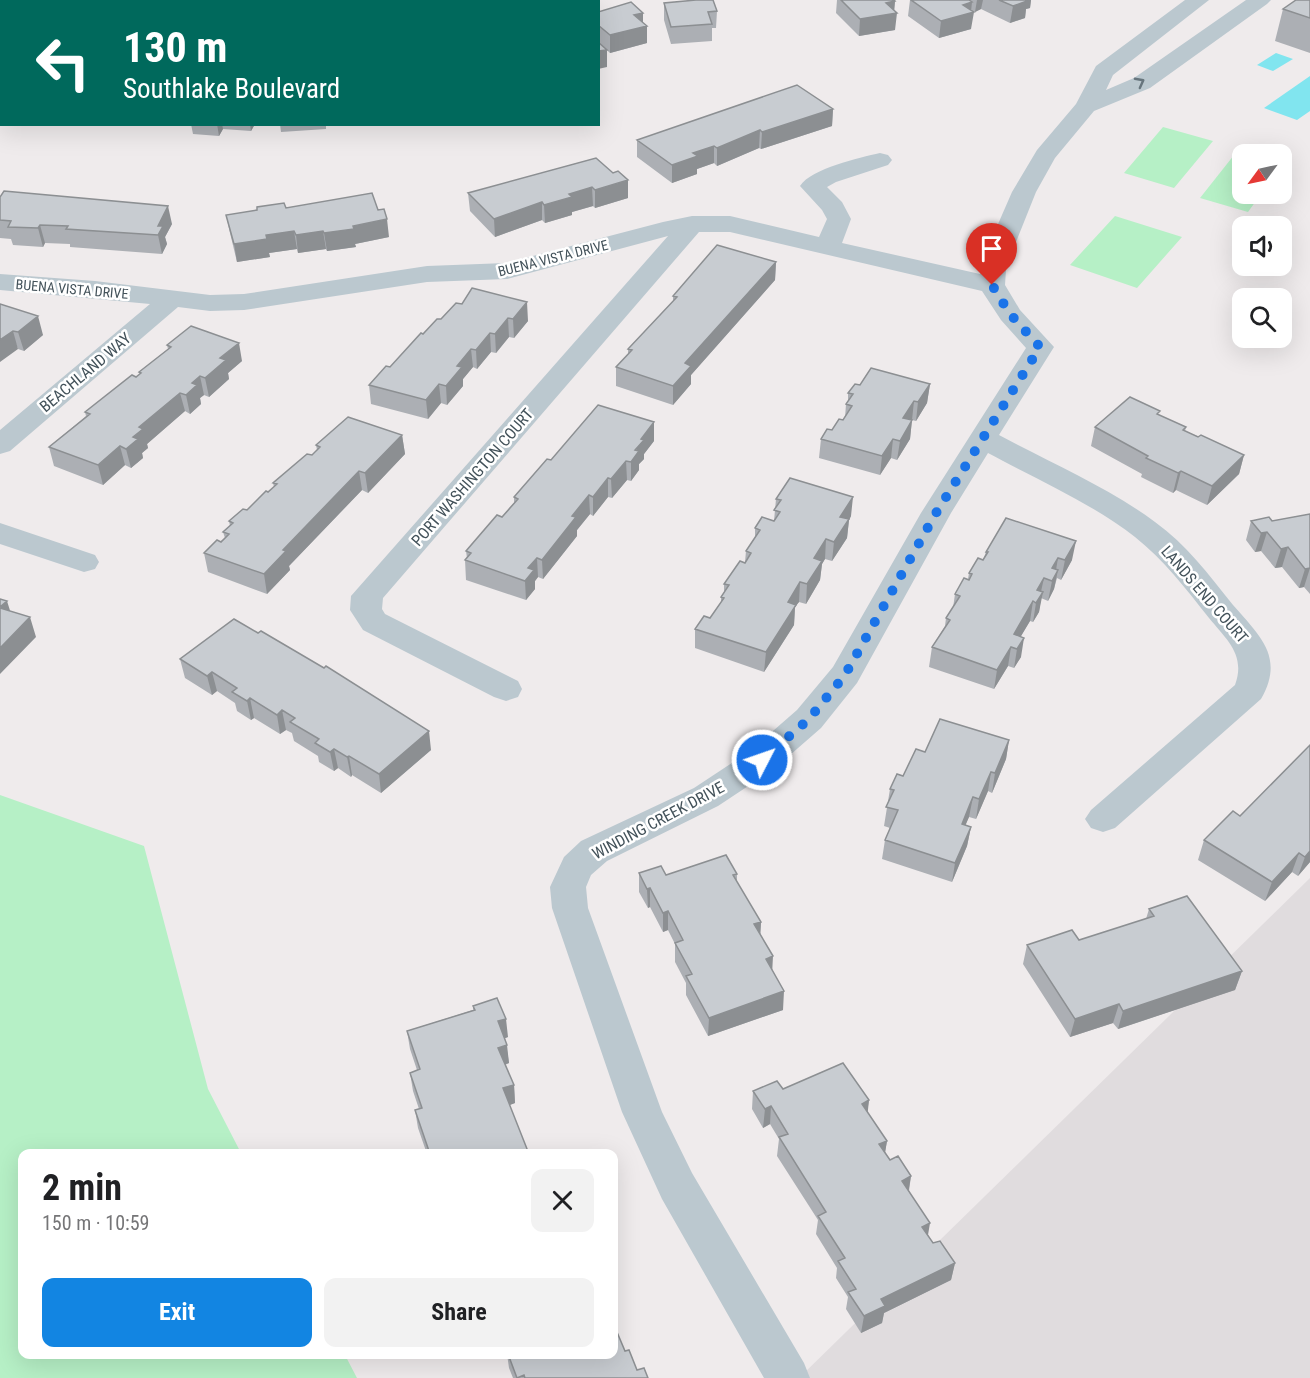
<!DOCTYPE html>
<html lang="en">
<head>
<meta charset="utf-8">
<style>
  :root { --surface:#fff; --page:#f2f2f2; --text:#202124; --muted:#757577; --accent:#1285e2 }
  body { margin:0; font-family:"Roboto Condensed",sans-serif; background:var(--page); color:var(--text); height:100vh; display:flex; flex-direction:column; font-size:22px; white-space:nowrap }
  * { box-sizing:border-box; margin:0 }
  p { font-size:20px; color:var(--muted) }
  .icon { flex:none; width:33px; height:33px; fill:none; stroke:currentColor; stroke-width:2; stroke-linecap:round; stroke-linejoin:round }
  .map { position:relative; flex:1; overflow:hidden }
  .details { position:absolute; left:18px; top:1149px; width:600px; height:210px; display:flex; flex-direction:column; background:var(--surface); border-radius:12px; box-shadow:0 6px 24px #0002 }
  .details>* { flex:none }
  .banner { position:absolute; left:0px; top:0px; width:600px; height:126px; box-shadow:0 6px 24px #0002; background:#00695c; color:#fff; overflow:hidden }
  .needle { width:39px; rotate:237deg }
  .tools { position:absolute; left:1232px; top:144px; display:grid; gap:12px }
  .tools a { display:grid; place-items:center; width:60px; height:60px; border-radius:12px; background:var(--surface); box-shadow:0 6px 24px #0002; font-size:30px }
  .pin { position:absolute; display:grid; place-items:center; width:51px; height:51px; color:#fff; margin:-62px -26px; border-radius:50% 50% 50% 0; rotate:-45deg; box-shadow:0 0 6px #0007 }
  .pin .icon { rotate:45deg }
  .me { position:absolute; width:66px; margin:-33px; rotate:49deg; stroke-linejoin:round; filter:drop-shadow(0 0 4px #0008) }
  .turn { display:flex; align-items:center; gap:21px; height:126px; padding:0 24px; font-size:27px }
  .turn .icon { width:78px; height:78px; stroke-width:2.5 }
  .turn b { display:block; font-size:42px; line-height:51px }
  .round { display:grid; place-items:center; flex:none; width:63px; height:63px; border-radius:12px; background:var(--page) }
  .summary { display:flex; align-items:center; justify-content:space-between; height:102px; padding:0 24px }
  h1 { font-size:36px; font-weight:700; line-height:45px }
  .button { display:flex; gap:12px; margin-top:auto; padding:12px 24px }
  .button a { flex:1; height:69px; border-radius:12px; background:var(--accent); color:#fff; font-size:24px; font-weight:700; line-height:69px; text-align:center }
  .button a+a { background:var(--page); color:var(--text) }
  .map>svg:first-child { display:block }
</style>
</head>
<body>
<div class="map">
<svg width="1310" height="1378" viewBox="0 0 1310 1378">
  <rect width="100%" height="100%" fill="#efebec"/>
  <!-- education -->
  <path fill="#e0dcde" d="M1310 878V1378H799Z"/>
  <!-- green -->
  <path fill="#b6f0c6" d="M1163 127 1213 141 1174 188 1124 173Z
    M1238 150 1256 154H1242V194H1261L1248 212 1200 198Z
    M1115 216 1182 237 1137 288 1070 265Z
    M0 795 144 846 208 1089 241 1153 22 1154V1354L345 1355 357 1378H0Z"/>
  <!-- water -->
  <path fill="#81e5ef" d="M1276 53 1293 59 1273 71 1257 65Z
    M1310 76V111L1297 120 1264 108Z"/>
  <g fill="none" stroke-linecap="round" stroke-linejoin="round">
    <!-- minor -->
    <path fill="#bbc8cf" fill-rule="evenodd" d="M565 0H596L564 2Z
      M1185 0H1209L1113 75 1106 90 1134 78 1246 0H1271L1267 4 1150 88 1094 111 1055 158 1036 192 1014 247 1006 270 1005 285 1020 310 1054 347 999 435C1051 463 1108 487 1155 522 1186 544 1209 575 1233 605 1260 636 1285 657 1261 699L1115 828 1103 832 1091 828 1085 819 1091 810 1235 685C1246 655 1227 640 1209 618 1186 589 1164 560 1135 537 1095 505 1034 478 988 453L951 513 857 683 821 728 774 769 718 806 607 861 591 875 586 887 588 908 662 1112 692 1173 804 1363 810 1378H764L662 1199 622 1112 552 908 550 887 564 857 581 841 694 788 750 751 797 710 833 667 921 513 1026 348 1001 320 982 291 730 232H699L383 598 382 609 385 614 518 681 522 689 518 697 506 701 494 697 363 630 350 610 351 596 668 236 507 279 427 282 244 310 210 311 178 307 10 451 0 454V430L150 304 0 290V274L95 281 210 295 244 294 427 266 506 263 663 222 692 216H730L819 237 827 219 822 210 800 186C812 168 859 158 880 153L888 155 892 160 888 165 836 182 827 187 842 202 851 219 842 243 980 274 988 247 1012 192 1037 150 1076 104 1096 66Z
      M0 523 95 555 99 562 95 569 84 572 0 544Z"/>
  </g>
  <!-- wall -->
  <path fill="#acafb4" d="M234 0H360L357 2H230Z
    M837 0H894L895 1 894 10 895 30 859 36 836 13Z
    M910 0H1031L1030 8 1026 9 1025 18 1010 23 981 9 975 12 971 9V29L939 38 908 16Z
    M1310 0V53L1275 41 1283 9Z
    M664 3 717 11 716 28H712V41L671 44 664 20Z
    M598 12 643 13V23L647 43 610 53 598 42Z
    M833 109 832 126 761 149 759 148 717 166 714 163 697 169V174L672 183 637 157V140Z
    M191 124H255L251 131 223 129 219 136 193 134Z
    M280 124H326V129L281 132Z
    M596 158 628 198 595 208 593 206 572 212V215L545 223 542 220 495 237 470 211 468 193Z
    M0 197 172 224 165 237 167 244 162 254 70 247V244L45 243 43 247 13 245 11 239 0 238Z
    M286 208 389 237 355 244 356 247 327 251 326 249 298 253 297 249 269 253 270 257 237 262 230 233 226 215Z
    M776 262 775 280 691 375V384L673 405 616 386V367L628 354V349L673 301V296Z
    M0 304 43 335 24 351 18 349Z
    M462 304 528 321 514 338 509 337 496 353 491 352 477 369 473 367 463 379V386L447 405 441 403 428 419 371 404 369 385 390 367 423 334Z
    M167 345 242 361 228 373 229 379 209 397 204 395 200 398 201 404 190 414 185 411 147 444 148 448 142 453 143 458 131 468 125 465 103 485 54 466 49 447 86 416 85 412 140 374 139 372 168 349Z
    M930 384 927 403 916 421 912 420 910 439 897 460 891 458 880 475 819 458 821 439 832 430 845 418 846 404 848 401V393L860 385Z
    M1159 415 1186 427 1185 431 1244 455 1239 474 1207 505 1176 490 1173 493 1141 477 1142 474 1091 446 1095 427Z
    M402 435 405 454 368 493 362 490 289 566 290 570 267 594 208 572 204 553 225 538 223 532 230 526 229 521 247 510 268 492 274 487 273 483 312 455 317 450 316 445Z
    M654 441 644 454V459L639 464V470L631 481 627 480 612 498 608 497 593 516 590 514 577 530V536L543 579 538 577 535 581V589L526 600 466 580 465 560 467 558 466 551 502 517 514 503V497L551 460Z
    M776 499 851 516 849 520 847 538 832 561 825 559 822 564 820 580 806 604 799 602 795 607 794 625 764 672 695 648V629L710 618 721 602V597L724 593V584L745 562 746 551 755 538V528L774 521Z
    M1310 514V594L1304 587 1299 588 1282 567 1275 568 1261 551 1255 552 1246 540 1251 521H1272Z
    M1006 518 1072 560 1061 580 1057 578 1054 589 1048 601 1041 598 1039 612 1033 622 1030 621 1020 637 1021 657 1014 668 1008 666 994 689 929 667 932 647 945 626 946 618 953 608 955 594 968 579 969 573 983 560 986 552Z
    M180 659 431 750 381 793 352 775 351 777 338 768 334 771 319 762 318 756 294 741 292 733 286 730 280 734 254 718 251 720 237 711 235 703 217 691 212 695 185 678Z
    M1009 740 1006 759 992 793 988 791 976 819 969 817 965 825 971 827 967 846 952 882 882 859 885 840 890 828 884 826 890 789 903 776 925 752Z
    M1310 745V862L1298 876 1292 872 1265 901 1198 860 1204 840 1240 816Z
    M639 873 666 875 737 874V882L761 922 760 934 772 971 783 1010 708 1036 686 995V983L675 962V944L668 930 663 932 650 907 648 908 639 892Z
    M1149 909 1242 971 1235 990 1118 1029 1113 1023 1070 1037 1023 964 1027 945 1079 940 1146 919Z
    M473 1006 508 1037 505 1038 509 1063 505 1065 514 1085 515 1103 509 1105 529 1154H427L418 1128 415 1110 419 1109 413 1091 410 1073 417 1070 410 1049 407 1031 473 1010Z
    M783 1089 869 1100 867 1112 887 1141 885 1152 890 1160 911 1176 909 1191 928 1235 933 1243 955 1263 951 1280 884 1313 882 1323 861 1333 846 1309 848 1297 836 1278 837 1268 816 1234 818 1220 777 1156 779 1139 770 1124 763 1128 752 1109 753 1091Z
    M625 1351 637 1370 648 1378H513L509 1368 507 1354H614Z"/>
  <!-- shaded-wall -->
  <path fill="#8c8f92" d="M320 0H360L357 2H320Z
    M977 0H983L981 9 975 12Z
    M1018 0H1031L1030 8 1026 9 1025 18 1010 23 1013 6Z
    M895 1 894 13H897L895 30 859 36 860 19 886 3Z
    M972 2 971 12H974L971 29 939 38 941 21 963 5Z
    M643 13V27L647 26V43L610 53V35L634 15Z
    M607 50V67L598 69V51Z
    M833 109 832 126 761 149 762 132Z
    M217 124H222L223 129 219 136Z
    M250 124H255L251 131Z
    M760 130 759 148 717 166V148Z
    M714 146V163L697 169V174L672 183V165L693 153Z
    M628 180V198L595 208V190Z
    M592 187 593 206 572 212V215L545 223 544 205 569 194Z
    M542 202V220L495 237 494 219Z
    M168 206 172 224 165 237 167 244 162 254 158 235V226Z
    M387 219 389 237 355 244 356 247 327 251 324 233 353 226Z
    M40 225 45 243 43 247 38 228Z
    M294 231 297 249 269 253 270 257 237 262 234 244 266 235Z
    M323 231 326 249 298 253 296 235Z
    M776 262 775 280 691 375V384L673 405V386L685 363Z
    M527 302 528 321 514 338 513 319Z
    M38 316 43 335 24 351 18 332Z
    M508 318 509 337 496 353 495 334Z
    M13 331 18 349 0 362V340Z
    M490 333 491 352 477 369 476 350Z
    M239 343 242 361 228 373 229 379 209 397 205 378 220 358Z
    M471 349 473 367 463 379V386L447 405 446 386 457 366Z
    M200 376 204 395 200 398 201 404 190 414 186 395 192 383Z
    M439 384 441 403 428 419 426 400Z
    M930 384 927 403 916 421 918 402Z
    M180 393 185 411 147 444 148 448 142 453 143 458 131 468 126 449 139 427Z
    M914 401 912 420 903 418Z
    M912 420 910 439 897 460 900 441Z
    M654 422V441L644 454V459L639 464V470L631 481V462L641 439Z
    M402 435 405 454 368 493 365 473Z
    M893 439 891 458 880 475 882 456Z
    M120 446 125 465 103 485 98 465Z
    M1244 455 1239 474 1207 505 1212 486Z
    M626 461 627 480 612 498 611 479Z
    M359 471 362 490 289 566 290 570 267 594 264 574 283 550Z
    M1181 471 1176 490 1173 493 1178 473Z
    M608 478V497L593 516V497Z
    M589 495 590 514 577 530V536L543 579 542 560 572 516Z
    M853 497 851 516 849 520 847 538 832 561 834 542 840 517Z
    M1267 532 1261 551 1255 552 1261 533Z
    M826 539 825 559 822 564 820 580 806 604 807 584 814 558Z
    M1076 541 1072 560 1061 580 1065 560Z
    M1288 547 1282 567 1275 568 1281 549Z
    M537 558 538 577 535 581V589L526 600 525 581 528 568Z
    M1058 558 1055 576 1058 570 1054 589 1048 601 1052 581V568Z
    M1310 568 1304 587 1299 588 1305 569Z
    M1044 578 1040 596 1043 592 1039 612 1033 622 1036 603 1037 590Z
    M800 582 799 602 795 607 794 625 764 672 766 652 788 602Z
    M7 601 13 620 0 607Z
    M1033 601 1030 621 1014 648V634Z
    M30 617 36 637 0 674V648Z
    M1024 638 1021 657 1014 668 1017 649Z
    M1011 647 1008 666 994 689 997 670Z
    M212 672 217 691 212 695 207 676Z
    M250 698 254 718 251 720 247 701Z
    M282 710 286 730 280 734 277 715Z
    M429 731 431 750 381 793 379 774Z
    M1009 740 1006 759 992 793 995 773Z
    M334 749 338 768 334 771 330 752Z
    M349 756 352 775 351 777 347 757Z
    M991 772 988 791 976 819 979 799Z
    M973 797 969 817 958 843 962 824Z
    M971 827 967 846 952 882 955 863Z
    M1310 851V862L1298 876 1305 857Z
    M1299 853 1292 872 1265 901 1272 882Z
    M650 888V907L648 908 647 889Z
    M668 911V930L663 932V913Z
    M761 922 760 941 754 924Z
    M773 956 772 975 766 959Z
    M1242 971 1235 990 1118 1029 1123 1011Z
    M784 991 783 1010 708 1036 709 1018Z
    M1119 1004 1113 1023 1070 1037 1075 1019Z
    M506 1019 508 1037 500 1040 498 1021Z
    M507 1045 509 1063 500 1066 498 1048Z
    M514 1085 515 1103 505 1107 503 1088Z
    M869 1100 867 1119 862 1104Z
    M771 1106 770 1124 763 1128 765 1109Z
    M887 1141 884 1159 879 1144Z
    M911 1176 908 1194 902 1181Z
    M930 1223 927 1241 922 1227Z
    M955 1263 951 1280 884 1313 882 1323 861 1333 864 1316 881 1299Z"/>
  <!-- building -->
  <path fill="#c8ccd1" stroke="#8c8f92" stroke-width="1.5" d="M234 0H296L298 2H230Z
    M696 0H713L717 11 708 12 712 24 671 27 664 3Z
    M841 0H894L895 1 886 3 897 13 860 19Z
    M911 0H969L972 2 963 5 974 12 941 21Z
    M999 0H1026L1027 1 1013 6Z
    M1296 0H1310V18L1283 9Z
    M631 2 643 13 634 15 647 26 610 35 598 25V12Z
    M598 42 607 50 598 51Z
    M797 85 833 109 762 132 760 130 717 148 714 146 693 153 698 156 672 165 637 140Z
    M596 158 613 173 618 171 628 180 595 190 592 187 569 194 572 197 544 205 542 202 494 219 468 193Z
    M4 191 168 206 158 226H163L158 235 66 229 68 226 40 225 38 228 8 227 11 221 0 220V197Z
    M372 193 378 210 384 209 387 219 353 226 354 229 324 233 323 231 296 235 294 231 266 235 267 239 234 244 226 215 257 210V207L284 203 286 208Z
    M717 245 776 262 685 363 691 366 673 386 616 367 632 350 628 349 677 297 673 296Z
    M472 288 527 302 513 319 508 318 495 334 490 333 476 350 471 349 457 366 462 367 446 386 439 384 426 400 369 385 386 366 390 367 421 333 423 334 437 319H441L456 303 462 304Z
    M0 304 38 316 18 332 13 331 0 340Z
    M191 326 239 343 220 358 226 360 205 378 200 376 192 383 197 385 186 395 180 393 139 427 143 429 133 437 138 439 126 449 120 446 98 465 49 447 90 414 85 412 132 375 136 377 141 373 139 372 171 347 167 345Z
    M871 368 930 384 918 402 914 401 903 418 912 420 900 441 893 439 882 456 821 439 827 429 832 430 839 419 843 420 852 406 846 404 853 394 848 393 855 384 860 385Z
    M1130 397 1160 411 1157 414 1186 427 1183 430 1198 437 1201 435 1244 455 1212 486 1181 471 1178 473 1146 458 1148 456 1095 427Z
    M598 405 654 422 641 439 644 440 635 450 639 451 631 462 626 461 611 479 608 478 593 497 589 495 572 516 576 517 542 560 537 558 528 568 534 570 525 581 465 560 471 553 466 551 497 515 502 517 518 499 514 497 547 459 551 460Z
    M348 417 402 435 365 473 359 471 283 550 286 551 264 574 204 553 217 540 221 542 229 534 223 532 233 523 229 521 243 509 247 510 266 491 268 492 277 484 273 483 307 454 312 455 320 447 316 445Z
    M790 478 853 497 840 517 849 519 834 542 826 539 814 558 822 561 807 584 800 582 788 602 796 605 766 652 695 629 704 616 710 618 724 598 721 597 729 585 724 584 740 561 745 563 751 553 746 551 760 530 755 528 762 517 774 521 780 512 774 510 781 500 776 499Z
    M1310 514V568L1305 569 1288 547 1281 549 1267 532 1261 533 1251 521 1269 517 1272 521Z
    M1006 518 1076 541 1065 560 1058 558 1052 568 1058 570 1052 581 1044 578 1037 590 1043 592 1036 603 1033 601 1014 634 1024 638 1017 649 1011 647 997 670 932 647 950 620 946 618 960 596 955 594 964 578 969 580 972 574 969 573 978 558 983 560 988 552H986Z
    M0 599 7 601 0 607Z
    M0 608 30 617 0 648Z
    M234 619 258 633 261 631 324 668 326 666 429 731 379 774 349 756 347 757 334 749 330 752 315 743 319 739 290 722 295 718 282 710 277 715 250 698 247 701 232 692 237 688 212 672 207 676 180 659Z
    M940 719 1009 740 995 773 991 772 979 799 973 797 970 804 962 824 971 827 955 863 885 840 898 810 886 807 894 790 890 789 897 774 903 776 916 749 925 752Z
    M1310 745V851L1305 857 1299 853 1272 882 1204 840 1233 811 1240 816Z
    M726 855 737 874 733 875 761 922 754 924 773 956 766 959 784 991 709 1018 686 976 692 974 675 943 683 940 668 911 663 913 650 888 647 889 639 873 661 866 666 875Z
    M1187 896 1242 971 1123 1011 1119 1004 1075 1019 1027 945 1072 930 1079 940 1154 916 1149 909Z
    M497 998 506 1019 498 1021 507 1045 498 1048 514 1085 503 1088 529 1154H430L415 1110 422 1108 410 1073 420 1069 407 1031 475 1010 473 1006Z
    M843 1063 869 1100 862 1104 887 1141 879 1144 890 1160 898 1156 911 1176 902 1181 930 1223 922 1227 933 1243 940 1241 955 1263 881 1299 885 1306 864 1316 848 1292 856 1289 838 1261 845 1258 818 1216 826 1212 779 1137 788 1134 771 1106 765 1109 753 1091 777 1081 783 1089Z
    M614 1325 625 1351 629 1350 637 1370 644 1368 648 1378H525L524 1375 517 1378 508 1354H614Z"/>
  <!-- one-way arrows -->
  <defs><path id="oneway-chevron" d="M-2-3.5L2.5 0L-2 3.5" fill="none" stroke-width="1.6" stroke-linecap="round" stroke-linejoin="round" transform="scale(1.5)"/></defs>
  <use stroke="#67757d" href="#oneway-chevron" transform="translate(1140 82) rotate(-28)"/>
  <g fill="none" stroke-linecap="round" stroke-linejoin="round">
    <!-- route -->
    <path stroke="#1a73e8" stroke-width="10" stroke-dasharray="0 18" d="M762 760 809 719 845 675 936 513 1040 347 1010 314 992 285"/>
  </g>
  <g text-anchor="middle" stroke-width="5" stroke-linejoin="round" paint-order="stroke">
    <!-- far-street labels -->
    <g font-size="14" fill="#43525a" stroke="#fff">
      <text transform="translate(553 258) rotate(-14)" y="5">BUENA VISTA DRIVE</text>
      <text transform="translate(72 289) rotate(5)" y="5">BUENA VISTA DRIVE</text>
    </g>
    <!-- street labels -->
    <g font-size="16" fill="#43525a" stroke="#fff">
      <text transform="translate(85 372) rotate(-40)" y="6">BEACHLAND WAY</text>
      <text transform="translate(472 477) rotate(-49)" y="6">PORT WASHINGTON COURT</text>
      <text transform="translate(1205 594) rotate(49)" y="6">LANDS END COURT</text>
      <text transform="translate(658 820) rotate(-28)" y="6">WINDING CREEK DRIVE</text>
    </g>
  </g>
</svg>
<div class="tools">
<a><svg class="needle" viewBox="-14 -14 28 28"><path d="M0-13l5 13h-10z" fill="#e53935"/><path d="M0 13l5-13h-10z" fill="#757577"/></svg></a>
<a><svg class="icon" aria-label="sound" viewBox="0 0 24 24"><path d="M4 9h4l5-4v14l-5-4H4zM17 9q2 3 0 6"/></svg></a>
<a><svg class="icon" aria-label="search" viewBox="0 0 24 24"><circle cx="10" cy="10" r="6"/><path d="M15 15l6 6"/></svg></a>
</div>
<div class="pin" style="left:992px;top:285px;background:#d93025"><svg class="icon" aria-label="arrive" viewBox="0 0 24 24"><path d="M6 21V4h12l-3 4 3 4H6"/></svg></div>
<svg class="me" style="left:762px;top:760px" viewBox="-20 -20 40 40"><circle r="17" fill="#1a73e8" stroke="#fff" stroke-width="3"/><path d="M0-11L8 9 0 5-8 9z" fill="#fff"/></svg>
<div class="banner">
<div class="turn"><svg class="icon" aria-label="left" viewBox="0 0 24 24"><path d="M17 20v-9H6M10 6l-5 5 5 5"/></svg><div><b>130 m</b>Southlake Boulevard</div></div>
</div>
<section class="details">
<div class="summary"><div><h1>2 min</h1><p>150 m · 10:59</p></div><a class="round"><svg class="icon" aria-label="close" viewBox="0 0 24 24"><path d="M6 6l12 12M18 6L6 18"/></svg></a></div>
<div class="button"><a>Exit</a><a>Share</a></div>
</section>
</div>
</body>
</html>
